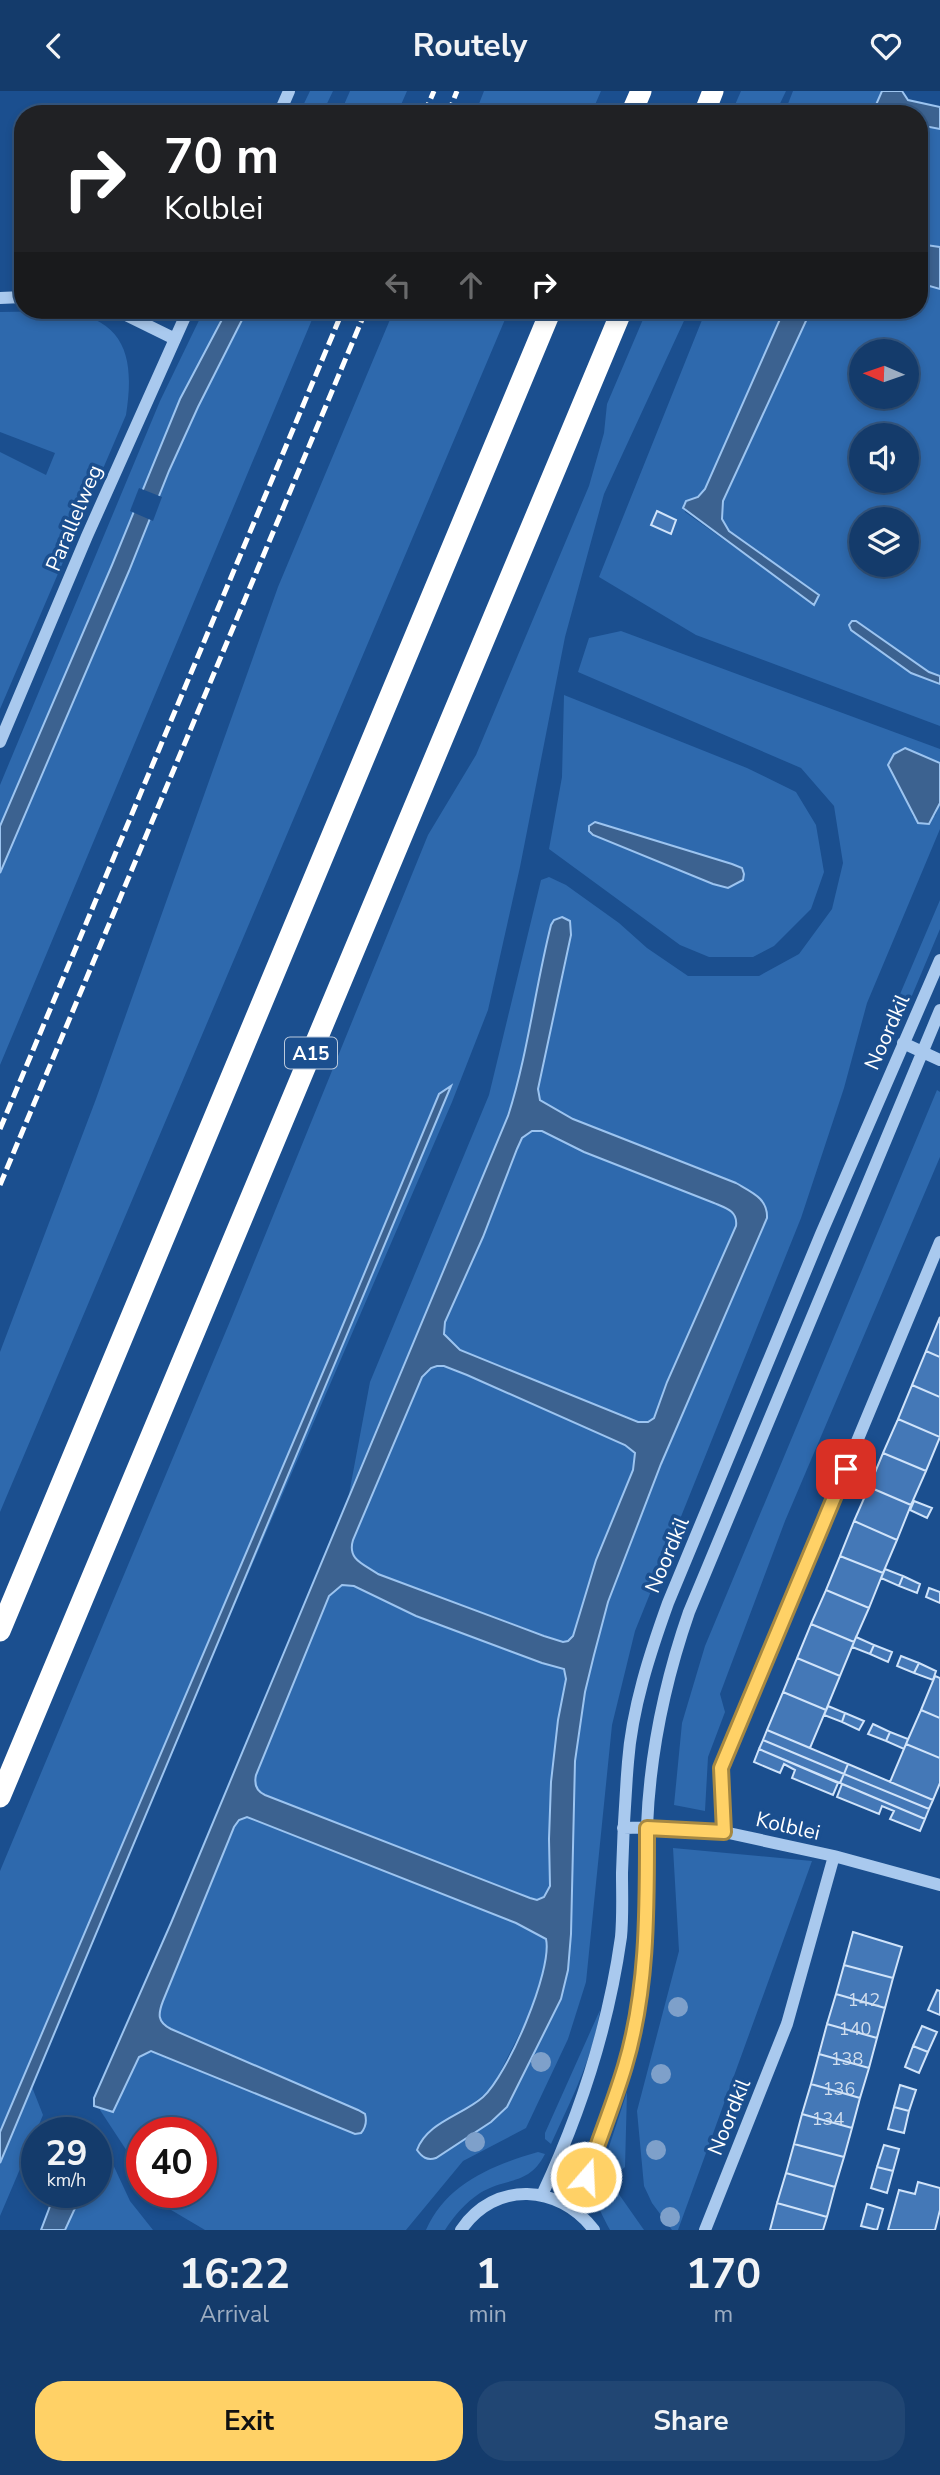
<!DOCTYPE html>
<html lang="en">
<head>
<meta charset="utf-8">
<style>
  :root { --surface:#143b6b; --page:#214673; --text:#f1f3f6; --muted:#9dadc1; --line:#33557e; --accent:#ffd166 }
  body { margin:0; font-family:"Nunito Sans",sans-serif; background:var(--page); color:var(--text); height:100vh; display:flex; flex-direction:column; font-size:26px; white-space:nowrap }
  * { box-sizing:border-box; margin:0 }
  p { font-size:23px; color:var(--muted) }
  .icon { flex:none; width:38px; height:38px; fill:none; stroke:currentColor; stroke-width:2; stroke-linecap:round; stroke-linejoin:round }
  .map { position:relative; height:2139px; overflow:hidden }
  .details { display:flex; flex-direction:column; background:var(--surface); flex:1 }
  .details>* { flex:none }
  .guide { position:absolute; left:14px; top:14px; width:914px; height:214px; border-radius:28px; box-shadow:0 4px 10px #0003,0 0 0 2px var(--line); background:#202124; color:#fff; overflow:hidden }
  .needle { width:46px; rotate:272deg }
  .fabs { position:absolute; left:849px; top:248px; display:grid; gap:14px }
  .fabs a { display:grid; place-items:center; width:70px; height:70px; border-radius:50%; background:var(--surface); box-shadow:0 4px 10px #0003,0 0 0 2px var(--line); font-size:35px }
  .speed { position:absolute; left:21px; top:2026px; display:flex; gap:14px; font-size:35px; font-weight:700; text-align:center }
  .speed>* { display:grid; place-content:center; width:91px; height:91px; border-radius:50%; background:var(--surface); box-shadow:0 4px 10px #0003,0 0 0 2px var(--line); line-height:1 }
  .speed small { font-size:18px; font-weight:400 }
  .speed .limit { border:10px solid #d22; background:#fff; color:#111 }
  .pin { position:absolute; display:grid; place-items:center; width:60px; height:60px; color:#fff; margin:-30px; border-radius:14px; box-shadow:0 4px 10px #0006 }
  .me { position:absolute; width:77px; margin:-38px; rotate:19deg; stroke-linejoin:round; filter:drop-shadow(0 0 5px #0008) }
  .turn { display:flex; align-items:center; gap:24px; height:147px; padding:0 35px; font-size:32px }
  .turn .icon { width:91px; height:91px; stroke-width:2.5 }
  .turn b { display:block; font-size:49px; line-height:60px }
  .lanes { display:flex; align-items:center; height:66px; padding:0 35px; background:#0003; justify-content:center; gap:35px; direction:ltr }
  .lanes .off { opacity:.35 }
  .eta { display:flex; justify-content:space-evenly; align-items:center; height:119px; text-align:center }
  .eta b { font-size:42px; font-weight:700; line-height:49px }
  .action { display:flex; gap:14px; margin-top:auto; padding:14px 35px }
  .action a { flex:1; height:80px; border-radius:28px; background:var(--accent); color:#111; font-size:28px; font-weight:700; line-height:80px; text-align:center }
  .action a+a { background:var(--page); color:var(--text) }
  header { display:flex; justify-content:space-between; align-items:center; height:91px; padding:0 35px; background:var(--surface); font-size:32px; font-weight:700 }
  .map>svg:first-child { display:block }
</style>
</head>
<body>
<header><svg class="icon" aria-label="back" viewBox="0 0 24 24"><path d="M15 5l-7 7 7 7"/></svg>Routely<svg class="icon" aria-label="heart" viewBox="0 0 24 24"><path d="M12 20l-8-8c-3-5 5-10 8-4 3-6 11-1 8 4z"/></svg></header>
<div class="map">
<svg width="940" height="2139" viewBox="0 0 940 2139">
  <rect width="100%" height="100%" fill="#1b4f8f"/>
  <!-- green -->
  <path fill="#2e69ad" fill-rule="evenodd" d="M310 0H333L322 23H299Z
    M350 0H407L397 23H340Z
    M484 0H601L591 23H475Z
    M741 0H786L775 23H731Z
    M793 0H882L872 23H784Z
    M919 34 940 38V156L919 153Z
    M919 192 940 198V585L929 581 856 530 849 538 911 582 940 593V635L696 544 599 486 706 219H784L705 398 698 406 683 413 685 421 814 513 819 504 729 440 722 428 721 416 811 219H919ZM861 261H906V306H861ZM861 345H906V390H861ZM861 429H906V474H861Z
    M204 219H227L180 308 112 474 0 735V694L160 310Z
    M247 219H316L0 974V782L129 480 169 380 198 316Z
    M394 219H509L0 1421V1261L96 1008 278 496Z
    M647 219H689L604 403 565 546 520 776 488 919 452 1011 227 1532 450 996 439 1004 337 1248 0 2041V1780L231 1228 428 744 476 664 589 395 604 342 607 313Z
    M63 220C126 228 135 267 126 324L0 618V361L46 384 55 362 0 341V221Z
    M621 540 940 658V672L905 657 908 711 913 726 935 725 940 712V738L867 912 844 997 801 1127 635 1540 612 1634 586 1891 568 1948 526 2037 463 2070 406 2139H205L161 2113 154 2102H201V2042H142V2083L100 2019V2017L113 2021C122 2005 131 1976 142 1963L155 1961 355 2042H361L367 2029 365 2024 358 2019 171 1938C157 1931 158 1923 163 1910L234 1736 238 1729 247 1726 516 1832 546 1848 547 1864 544 1880 527 1928 492 1997 417 2058C422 2066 427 2070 436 2067L491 2031 507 2016 561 1908 568 1879 571 1843 575 1670 585 1601 594 1564 608 1511 661 1373 767 1128 765 1113 713 1082 573 1028 540 1009 538 998 562 886 570 830 562 826 551 834C535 897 528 963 508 1025L349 1403 370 1291 489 1004 541 789 549 786 566 794 619 832 647 857 688 885H759L799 863 832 818 843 772 834 715 801 677 578 581 589 547Z
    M564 604 747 677 796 701 816 734 824 781 811 818 774 855 753 866H709L680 854 549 758 562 686ZM595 731 692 760 728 797 713 793 593 744Z
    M940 809V838L900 933 894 930 892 922Z
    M937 999 940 1001V1066L785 1430 720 1603 725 1621 708 1666 705 1720 674 1714 682 1632 705 1555Z
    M532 1040H542L584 1061 714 1112C726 1117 738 1120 736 1135L667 1291 654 1328 648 1331H638L460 1259 444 1243 445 1231 483 1146 517 1058 522 1047Z
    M437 1275H444L467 1284 625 1354 635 1362 633 1379 596 1469 573 1545 568 1550 563 1551 378 1483C364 1473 347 1469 353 1449L422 1286 431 1276Z
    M342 1494 354 1495 416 1525 542 1572 563 1577 566 1588 558 1629 551 1691 549 1748 550 1795 544 1806 537 1809 530 1807 260 1702 255 1693 256 1684 329 1505Z
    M673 1757 812 1770 678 2139H672L652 2112 644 2095 637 2020 679 1860Z
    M600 1919C594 1965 570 2011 551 2053L545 2048V2042Z
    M32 1996 43 2024 0 2125V2072Z
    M627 2001 625 2076 619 2081 603 2074Z
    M96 2060 110 2067 130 2110 153 2139H45L59 2102H96Z
    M538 2061 545 2063C529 2095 506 2086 480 2102 465 2112 454 2125 445 2139H426C446 2093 492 2074 538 2061Z
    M599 2087 611 2092 644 2139H610C600 2120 592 2108 599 2087Z"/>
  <!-- water -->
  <path fill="#3c6290" stroke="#9cc4f0" stroke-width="2" fill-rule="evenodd" d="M882 0H902L908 9 940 16V38L919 34V23H872Z
    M919 153 940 156V198L919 192Z
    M227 219H247L198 316 169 380 129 480 0 782V735L112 474 180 308Z
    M784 219H811L723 410 722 428 729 440 819 504 814 514 683 417 686 410 698 406 705 398Z
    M852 530H856L929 581 940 585V593L911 582 851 539 849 534Z
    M905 657 940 672V712L929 733 918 732 888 674 894 663Z
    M595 731 732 773 742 777 744 783 743 789 728 797 713 793 593 744 589 740V735Z
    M562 826 570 830 571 844 538 998 540 1009 573 1028 736 1092C751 1101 768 1107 767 1127L661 1373 608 1511 594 1564 585 1601 575 1670 571 1843 568 1879 561 1908 507 2016 491 2031 436 2067C427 2070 422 2066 417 2059 427 2031 463 2024 483 2006 507 1985 553 1879 546 1848L516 1832 247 1726 239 1729 234 1736 163 1910C158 1923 157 1931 171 1938L358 2019 365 2023C367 2030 366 2036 361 2042L355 2043 151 1960 139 1966 113 2021 94 2015V2007L171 1832 508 1025C528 963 535 897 551 834L554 829ZM532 1040H542L584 1061 714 1112C726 1117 738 1120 736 1135L667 1291 654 1327 648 1331H638L460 1259 444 1243 445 1231 483 1146 517 1058 522 1047ZM437 1275H444L467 1284 625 1354 635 1362 633 1379 596 1469 573 1545 568 1550 563 1551 544 1545 378 1483C364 1473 347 1469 353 1449L422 1286 431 1277ZM342 1494 354 1495 416 1525 542 1572 564 1578 566 1588 558 1629 551 1691 549 1748 550 1795 544 1806 537 1809 530 1807 265 1704C256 1700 254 1693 256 1684L329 1505Z
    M451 995 0 2072V2041L337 1248 439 1003Z
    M55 2102H82L65 2139H41Z"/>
  <!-- pier -->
  <path fill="#1b4f8f" d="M139 397 162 406 153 430 130 420Z"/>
  <!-- building -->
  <path fill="#4478b7" stroke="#cfe3fa" stroke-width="2" d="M657 420 676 429 671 443 651 434Z
    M940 1226V1266L926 1260Z
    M926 1260 940 1266V1306L912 1294Z
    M912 1294 940 1306V1346L898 1328Z
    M898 1328 940 1346 926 1380 883 1362Z
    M883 1362 926 1380 911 1414 869 1396Z
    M869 1396 911 1414 897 1449 854 1430Z
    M914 1410 932 1417 927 1427 910 1419Z
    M854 1430 897 1449 883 1482 840 1465Z
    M840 1465 883 1482 869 1517 826 1499Z
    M885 1478 903 1485 899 1495 881 1487Z
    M903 1485 920 1493 917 1502 899 1495Z
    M929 1497 940 1501V1512L926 1506Z
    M826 1499 869 1517 854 1551 811 1533Z
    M811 1533 854 1551 840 1585 797 1567Z
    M856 1546 874 1554 870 1563 852 1556Z
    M874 1554 892 1561 888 1571 870 1563Z
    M901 1565 919 1572 914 1582 897 1575Z
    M797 1567 840 1585 826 1619 783 1601Z
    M919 1572 936 1580 933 1589 914 1582Z
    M935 1585 940 1587V1627L921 1619Z
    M783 1601 826 1619 810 1657 767 1639Z
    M828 1615 845 1622 842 1631 824 1624Z
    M921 1619 940 1627V1667L906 1653Z
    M845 1622 864 1630 859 1639 842 1631Z
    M873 1633 890 1641 886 1650 868 1643Z
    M767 1639 848 1673 844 1683 763 1649Z
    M890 1641 908 1648 904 1658 886 1650Z
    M763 1649 844 1683 840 1692 759 1658Z
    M906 1653 940 1667V1692L933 1709 890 1691Z
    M759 1658 838 1692 833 1704 792 1687 795 1679 784 1673 780 1682 754 1671Z
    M848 1673 933 1709 929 1718 844 1683Z
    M844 1683 929 1718 925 1728 840 1692Z
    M842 1693 925 1728 920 1740 890 1728 894 1720 882 1715 879 1723 837 1706Z
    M853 1841 902 1856 893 1887 844 1874Z
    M844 1874 893 1887 885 1917 836 1903Z
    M937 1899 940 1900V1924L928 1919Z
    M836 1903 885 1917 877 1947 827 1933Z
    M827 1933 877 1947 869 1977 819 1963Z
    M922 1935 937 1941 928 1961 913 1955Z
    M913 1955 928 1961 919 1982 905 1976Z
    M819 1963 869 1977 860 2007 811 1993Z
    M811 1993 860 2007 852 2037 802 2023Z
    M900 1994 916 1999 909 2020 894 2016Z
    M894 2016 909 2020 904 2042 888 2038Z
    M802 2023 852 2037 844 2066 794 2053Z
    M794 2053 844 2066 835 2096 786 2082Z
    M884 2054 899 2058 893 2080 877 2076Z
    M877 2076 893 2080 887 2102 871 2097Z
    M786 2082 835 2096 827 2126 777 2112Z
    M918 2091 940 2097V2119L935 2139H888L899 2099 915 2103Z
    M777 2112 827 2126 823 2139H770Z
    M867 2113 883 2118 877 2139 861 2135Z"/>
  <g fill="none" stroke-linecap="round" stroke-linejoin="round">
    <!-- minor -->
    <path stroke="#a9c9ee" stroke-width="12" d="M279 23 289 0
      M0 207 23 206
      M116 219 173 247
      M0 651 87 445 188 219
      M903 952 940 969
      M623 1737 662 1736 724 1741 834 1765 940 1794
      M724 1741 721 1677 940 1151
      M542 2104C581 2021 608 1938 621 1846 623 1825 622 1803 622 1782 623 1745 625 1708 628 1671 632 1617 650 1562 668 1512L821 1143 940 869
      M575 2119C599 2050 628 1982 639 1910 642 1888 646 1864 647 1841 648 1806 645 1770 647 1735 650 1661 665 1590 689 1521L940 919
      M461 2139C495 2089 559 2093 594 2139
      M705 2139 787 1933 834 1765"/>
    <!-- highway -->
    <path stroke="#fff" stroke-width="21" d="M631 23 641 0
      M704 23 713 0
      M0 1540 551 219
      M0 1706 622 219"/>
    <!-- rail -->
    <path stroke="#fff" stroke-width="5" stroke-dasharray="12 5" stroke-linecap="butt" d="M424 23 434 0
      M448 23 457 0
      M0 1038 343 219
      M0 1094 366 219"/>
  </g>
  <!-- trees -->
  <g fill="#7ea0ca">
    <circle cx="678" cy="1916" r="10"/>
    <circle cx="541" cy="1971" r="10"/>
    <circle cx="661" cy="1983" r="10"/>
    <circle cx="475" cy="2051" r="10"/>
    <circle cx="656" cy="2059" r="10"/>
    <circle cx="670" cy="2126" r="10"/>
  </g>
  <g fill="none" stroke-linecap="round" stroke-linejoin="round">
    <!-- route casing -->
    <g stroke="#a68842" stroke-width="18">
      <path id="route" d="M586 2086C599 2049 614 2012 625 1975 648 1898 647 1816 647 1737L724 1741 721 1677 846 1378"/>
    </g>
    <!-- route -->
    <use href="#route" stroke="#ffd166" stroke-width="12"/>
  </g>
  <g text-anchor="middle" stroke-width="7" stroke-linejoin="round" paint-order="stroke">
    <!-- number labels -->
    <g font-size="18" fill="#d0dded">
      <text x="864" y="1915">142</text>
      <text x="855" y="1944">140</text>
      <text x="847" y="1974">138</text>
      <text x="839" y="2004">136</text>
      <text x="828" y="2034">134</text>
    </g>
    <!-- shield labels -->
    <rect fill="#1b4f8f" stroke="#bbcadd" stroke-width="2" x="285" y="946.5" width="52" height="31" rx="5"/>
    <g font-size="19" font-weight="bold" fill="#fff">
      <text x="311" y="969">A15</text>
    </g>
    <!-- street labels -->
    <g font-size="21" fill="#fff" stroke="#1b4f8f">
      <text transform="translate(74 427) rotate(-67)" y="7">Parallelweg</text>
      <text transform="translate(887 941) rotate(-66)" y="7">Noordkil</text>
      <text transform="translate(667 1464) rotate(-67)" y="7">Noordkil</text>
      <text transform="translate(788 1735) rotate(13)" y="7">Kolblei</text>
      <text transform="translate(729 2026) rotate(-68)" y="7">Noordkil</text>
    </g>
  </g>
</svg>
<div class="fabs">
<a><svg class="needle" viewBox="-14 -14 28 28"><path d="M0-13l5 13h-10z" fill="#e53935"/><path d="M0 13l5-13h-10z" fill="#9dadc1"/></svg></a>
<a><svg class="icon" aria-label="sound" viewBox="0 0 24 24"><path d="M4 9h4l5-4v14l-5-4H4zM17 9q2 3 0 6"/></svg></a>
<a><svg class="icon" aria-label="layers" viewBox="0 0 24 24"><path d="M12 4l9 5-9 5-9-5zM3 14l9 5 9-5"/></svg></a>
</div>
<div class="speed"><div>29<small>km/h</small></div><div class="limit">40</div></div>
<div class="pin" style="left:846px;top:1378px;background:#d93025"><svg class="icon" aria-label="arrive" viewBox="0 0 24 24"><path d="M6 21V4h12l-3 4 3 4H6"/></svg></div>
<svg class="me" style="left:586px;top:2086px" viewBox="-20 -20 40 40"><circle r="17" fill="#ffd166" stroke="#fff" stroke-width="3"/><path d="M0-11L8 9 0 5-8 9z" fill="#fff"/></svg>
<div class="guide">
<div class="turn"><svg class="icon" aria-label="right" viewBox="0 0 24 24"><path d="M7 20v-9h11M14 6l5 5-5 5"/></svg><div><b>70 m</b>Kolblei</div></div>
<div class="lanes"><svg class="icon off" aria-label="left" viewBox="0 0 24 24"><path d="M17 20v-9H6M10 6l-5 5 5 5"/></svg><svg class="icon off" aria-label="ahead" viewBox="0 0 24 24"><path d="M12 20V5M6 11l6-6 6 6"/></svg><svg class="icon" aria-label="right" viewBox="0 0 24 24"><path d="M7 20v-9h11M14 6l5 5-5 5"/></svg></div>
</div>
</div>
<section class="details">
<div class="eta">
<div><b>16:22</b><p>Arrival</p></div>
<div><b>1</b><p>min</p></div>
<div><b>170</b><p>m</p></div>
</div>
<div class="action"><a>Exit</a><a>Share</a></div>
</section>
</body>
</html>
